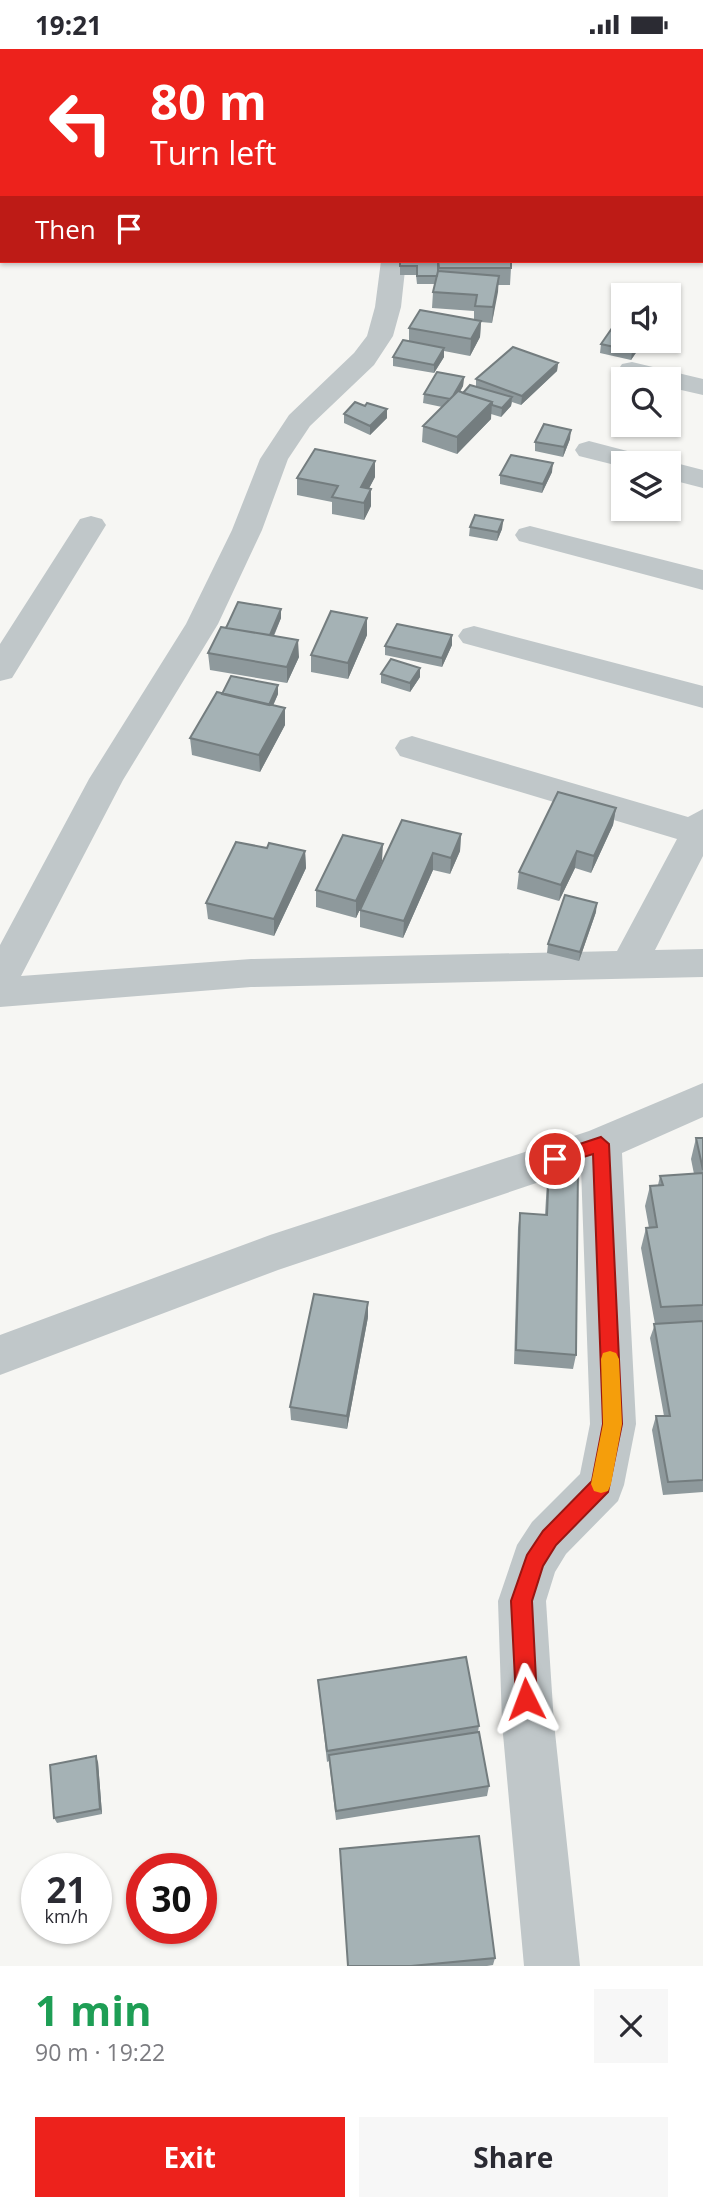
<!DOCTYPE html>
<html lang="en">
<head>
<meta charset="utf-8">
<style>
  :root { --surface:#fff; --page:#f7f7f7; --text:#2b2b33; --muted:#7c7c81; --accent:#ed221c }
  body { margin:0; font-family:"Open Sans",sans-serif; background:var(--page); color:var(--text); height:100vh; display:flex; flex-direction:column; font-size:26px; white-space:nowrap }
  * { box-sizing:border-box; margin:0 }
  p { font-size:23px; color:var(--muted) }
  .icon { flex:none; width:38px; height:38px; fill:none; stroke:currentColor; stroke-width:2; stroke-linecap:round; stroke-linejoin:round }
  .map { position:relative; height:1917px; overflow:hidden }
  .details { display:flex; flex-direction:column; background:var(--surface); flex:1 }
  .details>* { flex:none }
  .guide { position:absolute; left:0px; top:0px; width:704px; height:214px; box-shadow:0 2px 5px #0004; background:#ed221c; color:#fff; overflow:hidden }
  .fabs { position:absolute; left:611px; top:234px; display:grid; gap:14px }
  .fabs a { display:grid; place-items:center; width:70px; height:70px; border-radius:0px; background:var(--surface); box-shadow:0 2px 5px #0004; font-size:35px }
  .speed { position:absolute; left:21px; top:1804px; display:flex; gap:14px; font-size:35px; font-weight:700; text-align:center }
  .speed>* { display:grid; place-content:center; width:91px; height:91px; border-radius:50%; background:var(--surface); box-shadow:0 2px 5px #0004; line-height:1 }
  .speed small { font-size:18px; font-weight:400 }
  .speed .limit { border:10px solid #d22; background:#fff; color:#111 }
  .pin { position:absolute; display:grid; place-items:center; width:60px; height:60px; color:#fff; margin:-30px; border:4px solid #fff; border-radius:50%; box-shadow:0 2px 7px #0007 }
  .me { position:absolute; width:77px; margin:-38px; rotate:357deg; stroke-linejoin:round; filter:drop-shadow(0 0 5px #0008) }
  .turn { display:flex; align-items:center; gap:24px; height:147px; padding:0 35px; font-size:32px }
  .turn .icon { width:91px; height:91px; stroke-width:2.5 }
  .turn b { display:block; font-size:49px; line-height:60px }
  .then { display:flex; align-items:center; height:66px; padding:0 35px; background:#0003; gap:14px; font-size:26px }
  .round { display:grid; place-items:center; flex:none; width:74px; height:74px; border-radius:0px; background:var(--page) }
  .head { display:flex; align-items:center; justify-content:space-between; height:119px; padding:0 35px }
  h1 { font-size:42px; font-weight:700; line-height:52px; color:#1e9e55 }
  .button { display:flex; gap:14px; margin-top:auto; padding:14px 35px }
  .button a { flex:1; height:80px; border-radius:0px; background:var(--accent); color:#fff; font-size:28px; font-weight:700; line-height:80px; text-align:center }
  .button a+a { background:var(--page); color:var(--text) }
  .status { display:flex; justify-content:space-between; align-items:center; height:49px; padding:0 35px; background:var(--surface); direction:ltr }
  .status svg { height:19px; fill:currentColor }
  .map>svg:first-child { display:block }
</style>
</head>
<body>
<div class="status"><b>19:21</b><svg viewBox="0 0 49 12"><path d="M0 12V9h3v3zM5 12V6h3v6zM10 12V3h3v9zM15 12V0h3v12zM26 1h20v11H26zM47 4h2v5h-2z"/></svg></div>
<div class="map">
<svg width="703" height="1917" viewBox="0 0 703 1917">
  <rect width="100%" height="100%" fill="#f6f6f3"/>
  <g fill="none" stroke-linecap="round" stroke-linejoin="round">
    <!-- street -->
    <path fill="#c0c7c9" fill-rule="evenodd" d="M92 0H114L91 2Z
      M207 0H229L206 2Z
      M318 0H340L317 2Z
      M416 0H438V2H416Z
      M702 135H703V149H702Z
      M0 152H2L0 167Z
      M381 212H406L401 258 393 287 374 316 310 377 288 410 262 481 218 575 123 731 21 927 251 910 617 902 677 790 400 707 395 699 400 691 412 687 688 768 703 760V807L655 901 703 900V928L251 938 0 958V896L89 730 186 575 232 481 260 410 289 366 354 304 367 287 375 258Z
      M632 313 703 330V346L668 338V331H639L622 327 618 321 622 315Z
      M589 392 654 409 658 415 668 412 703 421V439L668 430V415H623V418L579 407 575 401 579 395Z
      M91 467 102 470 106 476 12 629 0 632V595L80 470Z
      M530 477 703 521V541L519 492 515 486 519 480Z
      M474 577 703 637V659L463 594 458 587 463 580Z
      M703 1034V1068L622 1104 636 1375 624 1436 618 1452 566 1505 555 1523 546 1552 554 1674 580 1917H524L502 1674 498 1552 517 1496 532 1473 580 1425 590 1375 581 1119 278 1221 0 1326V1286L270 1186 589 1082Z"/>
  </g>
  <!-- wall -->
  <path fill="#8e999c" d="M400 212 511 219 510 236H498L492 274 481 273 480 288 470 307 444 302V308L434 324 393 317V308L409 292V279L474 271V262L432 259 433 243 435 235H417L416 226H400Z
    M623 292H644L631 311 600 304 601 295Z
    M558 314 557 322 521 356 512 353 511 357 501 368 491 365V370L457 405 422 393 423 377 442 358 423 354 424 345 464 328 463 337 460 343 463 344 476 337V330Z
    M344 365 387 369 370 386 344 374Z
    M570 390 563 408 535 402V393Z
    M375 412V428L369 439 371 457 364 471 332 465V453L297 446V429Z
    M552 423 542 444 500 435V426Z
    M503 471 502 480 497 492 469 487 470 478Z
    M281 560V569L274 587 299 608 287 634 210 621 208 604 226 579Z
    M367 569V586L348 630 311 623V606Z
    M452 596 442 618 385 606V597Z
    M381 625 420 628 410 643 381 634Z
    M278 636V645L273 657 285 659V676L260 723 192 706 190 689Z
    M616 759 613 776 591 824 575 819 559 852 517 840 519 823Z
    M402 771 461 785 460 802 450 825 433 821 403 889 360 878V861Z
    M267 799 305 802 306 819 274 887 208 870 206 854Z
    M382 812 356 869 316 858V841Z
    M596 863 579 912 547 904 548 895Z
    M696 1089H703V1443L663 1446 652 1381 656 1367H664L650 1289 655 1275 641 1199 646 1179H649L645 1157 650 1137 658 1136 660 1127 694 1125 691 1110Z
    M549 1116 576 1306 573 1320 514 1315 518 1179 520 1164 545 1166 547 1132Z
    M368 1268 347 1380 291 1371 290 1358Z
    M318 1631 479 1677 478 1683 489 1737 487 1747 336 1771 329 1712 327 1713Z
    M98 1713 102 1765 57 1774 54 1769Z
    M495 1909 493 1916 487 1917H348Z"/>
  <!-- shaded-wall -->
  <path fill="#747d7f" d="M499 227 498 243 492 274 493 258Z
    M481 272 480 288 470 307 471 290Z
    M639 292H644L631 311 632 302Z
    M444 299V308L434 324V316Z
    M558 314 557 322 521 356 522 347Z
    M464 328 463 337 450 359 451 350Z
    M512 348 511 357 501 368 502 359Z
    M492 353 491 370 457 405V388Z
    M387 360V369L370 386V377Z
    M571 381 570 390 563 408 564 398Z
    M375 412V428L361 455V438Z
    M553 414 552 423 542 444 543 435Z
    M371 440V457L364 471V454Z
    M503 471 502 480 497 492 498 483Z
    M281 560V569L269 597V588Z
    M367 569V586L348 630V614Z
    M452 586V596L442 618V609Z
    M298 591 299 608 287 634V618Z
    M420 619V628L410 643V634Z
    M278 636V645L269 665V656Z
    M285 659V676L260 723 259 706Z
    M616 759 613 776 591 824 594 807Z
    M461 785 460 802 450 825 451 809Z
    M383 795 382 812 356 869V852Z
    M305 802 306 819 274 887V870Z
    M577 802 575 819 559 852 561 836Z
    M433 804V821L403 889 404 872Z
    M597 854 596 863 579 912 580 903Z
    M368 1253V1268L347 1380V1367Z
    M96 1707 98 1713 102 1765 100 1760Z"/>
  <!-- building -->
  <path fill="#a5b2b5" stroke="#747d7f" stroke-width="2" d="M400 212H438V222L437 227H417V217H400Z
    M438 212H511V219H439Z
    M438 222 499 227 493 258 475 257 477 246 433 243Z
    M420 261 481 272 471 290 409 279Z
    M617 272 623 274V292H639L632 302 601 295Z
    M403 291 444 299 434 316 393 308Z
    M513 298 558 314 522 347 476 330Z
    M437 323 464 328 453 347 450 350 424 345Z
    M470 336 512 348 502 359 492 356V353L463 344Z
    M458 342 492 353 457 388 423 377Z
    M355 353 365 357 367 354 387 360 370 377 344 365Z
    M544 375 571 381 564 398 535 393Z
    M315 400 375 412 361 438 371 440 364 454 332 448 338 437 297 429Z
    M511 406 553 414 543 435 500 426Z
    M475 466 503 471 498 483 470 478Z
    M238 553 281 560 270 586 226 579Z
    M331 562 367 569 348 614 311 606Z
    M397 575 452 586 442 609 385 597Z
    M221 578 298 591 287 618 208 604Z
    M391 610 420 619 410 634 381 625Z
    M231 627 278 636 269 656 222 645Z
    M217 643 285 659 259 706 190 689Z
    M558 743 616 759 594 807 577 802 561 836 519 823Z
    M402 771 461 785 451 809 433 804 404 872 360 861Z
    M343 786 383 795 356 852 316 841Z
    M236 793 267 799 269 794 305 802 274 870 206 854Z
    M565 846 597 854 580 903 548 895Z
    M696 1089H703V1121Z
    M549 1116 578 1118 576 1306 516 1301 520 1164 547 1166Z
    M703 1124V1256L661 1258 646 1179 657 1178 650 1137 663 1136 660 1127Z
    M314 1245 368 1253 347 1367 290 1358Z
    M703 1272V1431L668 1433 656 1367H670L654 1275Z
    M466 1608 479 1677 327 1702 318 1631Z
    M479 1683 489 1737 336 1762 329 1706Z
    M96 1707 100 1760 54 1769 50 1716Z
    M479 1787 495 1909 411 1917H348L340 1800Z"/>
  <!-- route -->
  <path fill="#ed221c" stroke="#9a1612" stroke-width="2" d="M601 1088 609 1095 622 1375 608 1443 556 1496 543 1517 532 1552 537 1650 534 1657 526 1660 519 1657 516 1650 511 1552 527 1506 543 1482 592 1432 603 1375 593 1105 555 1117 547 1110 549 1105Z"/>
  <!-- slow -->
  <path fill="#f59e0b" d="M610 1302 616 1304 619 1310 622 1375 611 1435 608 1442 601 1444 594 1442 591 1435 603 1375 601 1310 603 1304Z"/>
</svg>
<div class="fabs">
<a><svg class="icon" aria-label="sound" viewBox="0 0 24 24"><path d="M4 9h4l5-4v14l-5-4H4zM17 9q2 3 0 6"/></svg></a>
<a><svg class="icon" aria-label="search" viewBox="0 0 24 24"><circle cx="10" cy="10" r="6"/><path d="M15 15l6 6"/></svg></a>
<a><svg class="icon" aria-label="layers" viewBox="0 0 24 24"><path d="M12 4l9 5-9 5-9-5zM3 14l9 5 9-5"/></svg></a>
</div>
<div class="speed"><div>21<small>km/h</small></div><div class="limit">30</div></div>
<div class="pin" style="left:555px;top:1110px;background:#d93025"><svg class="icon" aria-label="arrive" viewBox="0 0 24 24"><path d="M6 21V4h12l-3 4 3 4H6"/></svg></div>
<svg class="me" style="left:526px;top:1650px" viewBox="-20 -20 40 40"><path d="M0-17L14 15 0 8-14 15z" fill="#ed221c" stroke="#fff" stroke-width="4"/></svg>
<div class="guide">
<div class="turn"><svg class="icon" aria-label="left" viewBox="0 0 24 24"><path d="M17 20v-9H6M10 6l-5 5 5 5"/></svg><div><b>80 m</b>Turn left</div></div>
<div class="then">Then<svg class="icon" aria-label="arrive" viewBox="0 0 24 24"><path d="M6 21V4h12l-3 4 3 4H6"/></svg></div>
</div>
</div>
<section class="details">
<div class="head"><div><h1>1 min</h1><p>90 m · 19:22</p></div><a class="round"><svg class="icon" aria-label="close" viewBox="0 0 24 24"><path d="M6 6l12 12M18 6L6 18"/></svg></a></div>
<div class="button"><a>Exit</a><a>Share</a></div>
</section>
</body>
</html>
